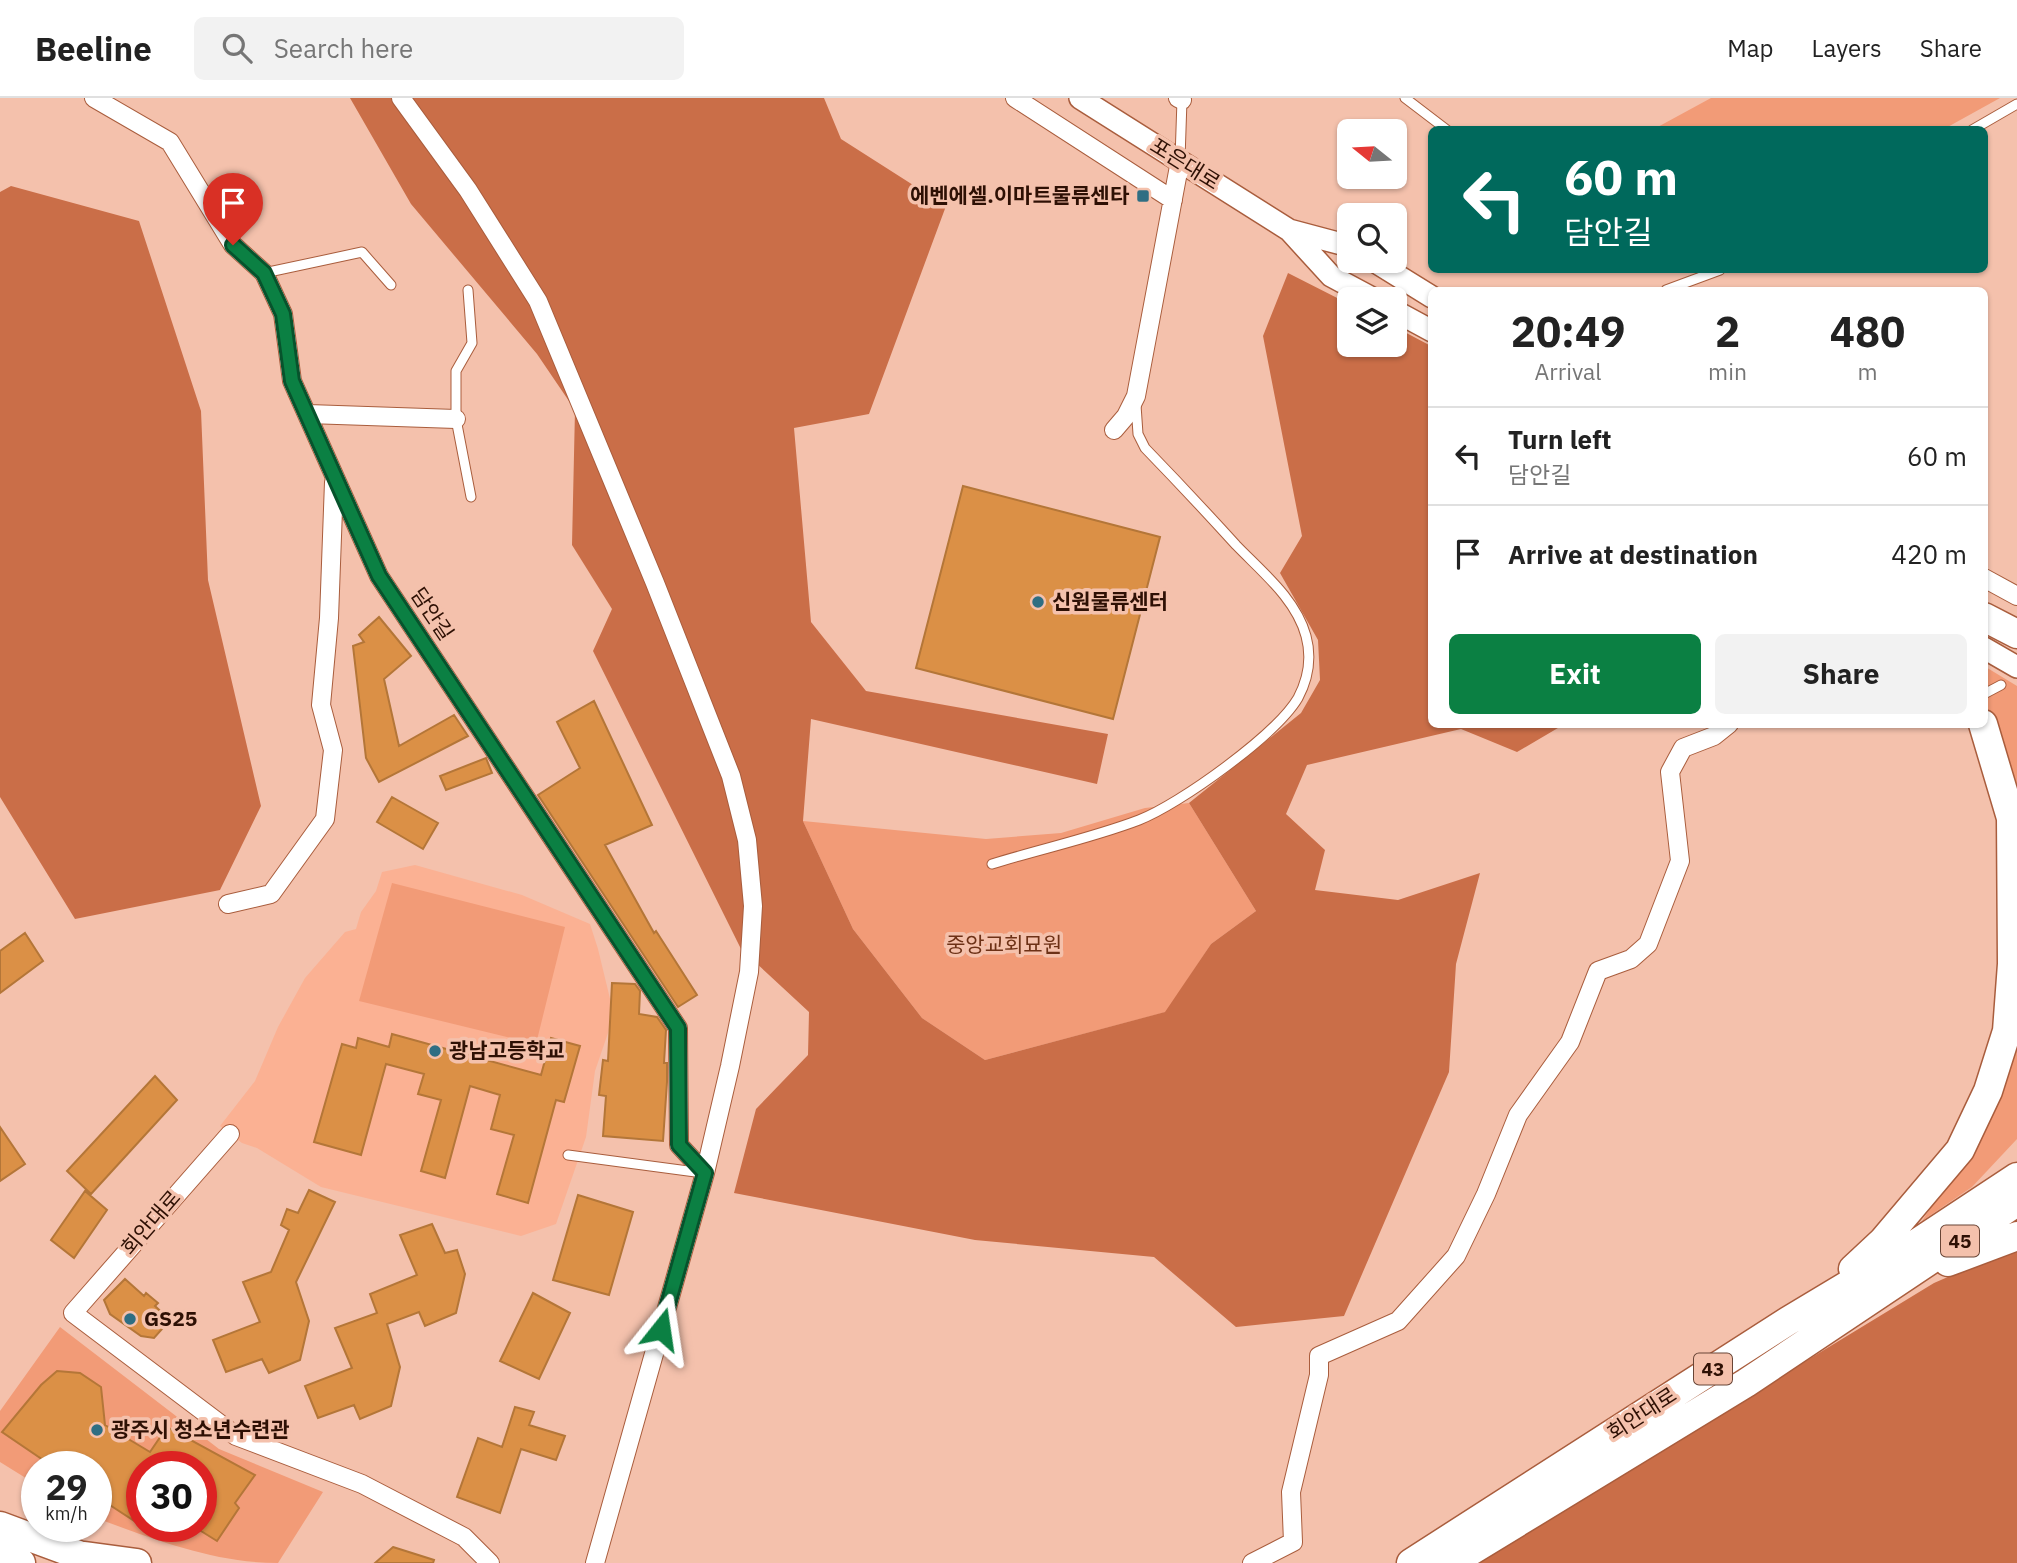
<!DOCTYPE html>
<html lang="en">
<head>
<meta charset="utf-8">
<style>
  :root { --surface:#fff; --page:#f2f2f2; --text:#222; --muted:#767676; --line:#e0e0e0; --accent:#0b8043 }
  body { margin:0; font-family:"IBM Plex Sans","Noto Sans KR",sans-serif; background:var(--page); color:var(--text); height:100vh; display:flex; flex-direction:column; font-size:26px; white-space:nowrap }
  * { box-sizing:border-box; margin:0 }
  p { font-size:23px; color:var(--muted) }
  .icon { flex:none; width:38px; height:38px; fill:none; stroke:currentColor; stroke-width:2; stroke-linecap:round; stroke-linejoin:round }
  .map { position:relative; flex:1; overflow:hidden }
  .side { position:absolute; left:1428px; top:189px; width:560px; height:441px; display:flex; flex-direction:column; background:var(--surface); border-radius:10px; box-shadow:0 2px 5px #0004 }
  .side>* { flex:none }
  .hud { position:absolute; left:1428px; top:28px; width:560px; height:147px; border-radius:10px; box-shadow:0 2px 5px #0004; background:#00695c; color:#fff; overflow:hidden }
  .needle { width:46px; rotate:288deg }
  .tools { position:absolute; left:1337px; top:21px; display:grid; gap:14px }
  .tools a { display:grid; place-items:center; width:70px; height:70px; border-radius:10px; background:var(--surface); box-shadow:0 2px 5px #0004; font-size:35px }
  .speed { position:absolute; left:21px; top:1353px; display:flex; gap:14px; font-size:35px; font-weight:700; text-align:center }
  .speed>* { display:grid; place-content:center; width:91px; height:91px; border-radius:50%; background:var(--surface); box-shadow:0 2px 5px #0004; line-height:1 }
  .speed small { font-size:18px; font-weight:400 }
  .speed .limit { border:10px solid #d22; background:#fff; color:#111 }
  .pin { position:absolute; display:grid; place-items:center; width:60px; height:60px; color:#fff; margin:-72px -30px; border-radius:50% 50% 50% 0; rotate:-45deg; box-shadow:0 0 7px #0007 }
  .pin .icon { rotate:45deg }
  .me { position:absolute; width:77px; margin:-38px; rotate:15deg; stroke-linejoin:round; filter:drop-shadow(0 0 5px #0008) }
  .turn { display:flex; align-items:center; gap:24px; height:147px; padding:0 21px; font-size:32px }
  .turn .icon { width:91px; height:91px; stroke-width:2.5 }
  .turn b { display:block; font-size:49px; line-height:60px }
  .eta { display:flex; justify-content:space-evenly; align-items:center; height:119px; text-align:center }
  .eta b { font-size:42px; font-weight:800; line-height:49px }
  .cta { display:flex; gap:14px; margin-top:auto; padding:14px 21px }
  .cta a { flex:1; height:80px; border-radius:10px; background:var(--accent); color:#fff; font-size:28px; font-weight:800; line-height:80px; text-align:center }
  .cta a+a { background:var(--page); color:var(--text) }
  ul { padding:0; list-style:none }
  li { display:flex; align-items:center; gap:21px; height:98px; padding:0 21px; border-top:2px solid var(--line) }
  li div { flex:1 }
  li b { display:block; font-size:26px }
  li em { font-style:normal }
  header { display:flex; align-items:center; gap:42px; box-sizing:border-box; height:98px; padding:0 35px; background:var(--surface); border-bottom:2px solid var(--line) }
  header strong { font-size:33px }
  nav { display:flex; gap:38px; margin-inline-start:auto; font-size:24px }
  .search { width:490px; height:63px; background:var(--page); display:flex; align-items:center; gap:18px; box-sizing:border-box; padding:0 24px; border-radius:10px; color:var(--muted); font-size:26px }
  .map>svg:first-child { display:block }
</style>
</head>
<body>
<header>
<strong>Beeline</strong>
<div class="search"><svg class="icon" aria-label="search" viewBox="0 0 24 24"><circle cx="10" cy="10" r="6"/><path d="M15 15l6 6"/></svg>Search here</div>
<nav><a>Map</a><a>Layers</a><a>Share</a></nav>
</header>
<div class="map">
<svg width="2017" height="1465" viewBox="0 0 2017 1465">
  <rect width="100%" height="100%" fill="#f4c1ac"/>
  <!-- built -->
  <path fill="#fbb193" d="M415 767 522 797 590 826 598 851 612 909 609 932 595 973 586 1039 556 1126 521 1138 321 1089 257 1050 242 1045 220 1028 255 983 278 929 305 880 345 834 356 831 361 814 376 793 382 774Z"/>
  <!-- green -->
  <path fill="#f29b77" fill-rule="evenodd" d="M1711 0H2000L1944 31H1654Z
    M1984 568 2017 588V726L1985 619Z
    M1189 705 1256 813 1211 846 1166 914 985 962 922 920 853 831 803 723 986 741 1061 735 1145 710Z
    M392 785 565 829 536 946 359 903Z
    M2017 920V1041L1972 1089 1922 1123 1972 1047Z
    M60 1229 219 1351 323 1394 278 1465C215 1465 156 1442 96 1420V1368H37V1387L0 1364V1313ZM142 1368H201V1428H142Z"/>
  <!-- forest -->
  <path fill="#ca6e48" d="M350 0H824L841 41 946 108 869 316 794 330 811 524 866 593 1108 636 1097 686 811 621 803 723 853 831 922 920 985 962 1165 914 1211 846 1256 813 1189 705 1301 615 1320 582 1318 542 1280 475 1302 438 1263 238 1288 175 1349 206V247H1395V229L1431 248 1432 626 1563 627 1517 654 1461 631 1307 667 1286 716 1325 752 1315 792 1398 802 1480 775 1456 866 1449 974 1344 1218 1236 1229 1154 1159 975 1142 734 1095 756 1011 808 957 809 914 741 851 593 553 612 511 572 447 575 312 537 256 411 106Z
    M11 88 139 123 201 313 208 482 261 708 220 792 75 821 0 699V94Z
    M2017 1149V1465H1474L1934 1185Z"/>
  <!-- building -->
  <path fill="#db9046" stroke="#b47638" stroke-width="2" d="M963 388 1160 439 1113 621 916 570Z
    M379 519 411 558 384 581 399 648 454 617 468 638 379 684 366 660 353 548 364 544 359 537Z
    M594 603 652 727 605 747 654 835 656 833 697 897 678 909 538 697 580 670 557 624Z
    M486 660 492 675 446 692 440 678Z
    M392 699 438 725 423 751 377 724Z
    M25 835 43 863 0 895V853Z
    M612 885 635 886 640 893 639 916 657 919 666 932 664 965H667V984L663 1043 603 1038 606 998 599 997 603 962 608 963Z
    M392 936 541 977 551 940 580 948 564 1004 556 1002 528 1105 497 1096 514 1037 491 1031 500 997 470 988 445 1080 421 1073 441 1002 418 996 424 976 386 966 361 1057 314 1044 342 946 356 950 358 940 389 949Z
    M155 978 177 1002 91 1096 67 1073Z
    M0 1029 25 1066 0 1083Z
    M309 1092 335 1104 296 1184 309 1223 300 1262 269 1275 262 1261 226 1274 213 1242 260 1224 243 1184 271 1174 289 1132 281 1127 287 1111 298 1115Z
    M85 1093 107 1112 74 1160 51 1142Z
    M578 1097 633 1114 609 1197 553 1182Z
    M432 1126 445 1155 457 1152 465 1176 456 1215 425 1228 419 1214 387 1226 400 1269 391 1308 360 1321 354 1307 318 1320 305 1288 352 1270 335 1230 377 1215 370 1196 417 1177 400 1137Z
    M125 1181 144 1198 146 1195 158 1205 155 1208 170 1222 154 1240 141 1238 110 1216 104 1202Z
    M533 1195 570 1215 539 1281 500 1263Z
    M57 1273 80 1275 101 1289 105 1327 150 1354 167 1329 255 1377 235 1405 239 1410 217 1443 201 1433V1368H142V1428L96 1398V1368H52L2 1334 41 1287Z
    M515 1309 534 1314 529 1327 565 1338 556 1362 521 1351 500 1415 457 1399 478 1340 502 1349Z
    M393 1449 434 1462 433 1465H375Z"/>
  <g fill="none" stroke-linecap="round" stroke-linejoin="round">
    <!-- service casing -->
    <g stroke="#a95d3d" stroke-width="11">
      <path id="service" d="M1405 0 1447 32
        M1972 32 2017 6
        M1180 61 1182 2
        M264 175 362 154 391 187
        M468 192 472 245 456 273V321L471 399
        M1666 192 1720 172
        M1984 596 2001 587
        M992 766C1040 751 1092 740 1139 722 1180 706 1276 637 1298 600 1308 581 1312 560 1306 538 1296 501 1262 474 1236 447 1206 414 1176 382 1145 350L1138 336 1136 307
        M568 1057 703 1075"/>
    </g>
    <!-- minor casing -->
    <g stroke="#a95d3d" stroke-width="20">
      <path id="minor" d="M94 0 170 44 233 147 264 175 283 216 292 283 379 478 678 930 679 1047 705 1075
        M401 0 468 92 538 203 655 485 731 678 747 742 753 808 749 874 730 968 705 1075 595 1465
        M1015 0 1173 102
        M1178 0 1182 2
        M308 316 456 321
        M1114 332 1126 318 1136 298 1180 63
        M1984 480 2017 498
        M228 806 271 796 325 721 333 652 321 607 329 520 334 384
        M230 1036 73 1215 236 1338 362 1386 464 1439 490 1465
        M1252 1465 1293 1444 1291 1394 1319 1277V1258L1398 1223 1456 1158 1486 1096 1518 1017 1570 944 1598 873 1631 861 1648 846 1680 763 1670 674 1683 650 1714 638 1729 626"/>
    </g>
    <!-- tertiary casing -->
    <g stroke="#a95d3d" stroke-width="24">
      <path id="tertiary" d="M1080 0 1289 132 1331 178 1374 201
        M1289 132 1349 148
        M1374 163 1432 199
        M1395 213 1432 233
        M1984 550 2017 569"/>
    </g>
    <!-- trunk casing -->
    <g stroke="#a95d3d" stroke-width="31">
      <path id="trunk" d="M1984 519 2017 536
        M1948 1164 2017 1138
        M1853 1171 1883 1143 1960 1052 1988 993 2007 933 2012 866 2011 720 1983 626
        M0 1428 100 1465
        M0 1455 21 1465
        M85 1458 137 1465
        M1411 1465 1788 1223 1908 1151 2017 1079
        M1451 1465 1746 1285 2017 1104"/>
    </g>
    <!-- service -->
    <use href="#service" stroke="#fff" stroke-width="9"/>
    <!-- minor -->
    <use href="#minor" stroke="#fff" stroke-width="18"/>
    <!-- tertiary -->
    <use href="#tertiary" stroke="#fff" stroke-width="21"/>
    <!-- trunk -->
    <use href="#trunk" stroke="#fff" stroke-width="28"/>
  </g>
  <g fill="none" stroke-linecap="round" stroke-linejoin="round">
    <!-- route casing -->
    <g stroke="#07532c" stroke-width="18">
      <path id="route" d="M233 147 264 175 283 216 292 283 379 478 678 930 679 1047 705 1075 661 1231"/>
    </g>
    <!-- route -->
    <use href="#route" stroke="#0b8043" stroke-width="12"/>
  </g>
  <!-- markers -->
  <g fill="#2f6e83" stroke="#f4c1ac" stroke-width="2.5">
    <rect x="1136" y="91" width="14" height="14" rx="3.5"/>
    <circle cx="1038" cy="504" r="7"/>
    <circle cx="435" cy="953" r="7"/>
    <circle cx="130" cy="1221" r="7"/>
    <circle cx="97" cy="1332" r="7"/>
  </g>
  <g text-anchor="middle" stroke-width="7" stroke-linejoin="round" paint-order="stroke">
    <!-- shield labels -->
    <g fill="#f4c1ac" stroke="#694536" stroke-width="2">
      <rect x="1941" y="1127.5" width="38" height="31" rx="5"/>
      <rect x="1694" y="1255.5" width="38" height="31" rx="5"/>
    </g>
    <g font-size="19" font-weight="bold" fill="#2e1004">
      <text x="1960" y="1150">45</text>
      <text x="1713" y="1278">43</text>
    </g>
    <!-- street labels -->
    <g font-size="21" fill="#2e1004" stroke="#f4c1ac">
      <text transform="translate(1185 66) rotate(32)" y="7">포은대로</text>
      <text transform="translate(432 516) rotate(56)" y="7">담안길</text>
      <text transform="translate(151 1125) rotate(-49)" y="7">회안대로</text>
      <text transform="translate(1642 1316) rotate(-33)" y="7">회안대로</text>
    </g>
    <!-- poi labels -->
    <g font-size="21" font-weight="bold" fill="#2e1004" stroke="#f4c1ac" text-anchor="start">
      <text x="1129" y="105" text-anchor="end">에벤에셀.이마트물류센타</text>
      <text x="1052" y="511">신원물류센터</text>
      <text x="449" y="960">광남고등학교</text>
      <text x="144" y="1228">GS25</text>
      <text x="111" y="1339">광주시 청소년수련관</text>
    </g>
    <!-- park labels -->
    <g font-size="21" fill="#6d3116" stroke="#f4c1ac">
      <text x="1004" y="854">중앙교회묘원</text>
    </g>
  </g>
</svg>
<div class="tools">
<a><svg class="needle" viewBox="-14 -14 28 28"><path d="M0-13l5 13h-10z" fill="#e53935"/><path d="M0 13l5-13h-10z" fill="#767676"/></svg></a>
<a><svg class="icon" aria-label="search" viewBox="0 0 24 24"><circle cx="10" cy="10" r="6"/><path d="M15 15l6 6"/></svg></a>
<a><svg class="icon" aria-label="layers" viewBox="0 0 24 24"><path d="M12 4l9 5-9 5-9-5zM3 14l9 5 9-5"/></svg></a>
</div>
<div class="speed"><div>29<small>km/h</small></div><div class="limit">30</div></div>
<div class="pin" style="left:233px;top:147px;background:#d93025"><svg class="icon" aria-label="arrive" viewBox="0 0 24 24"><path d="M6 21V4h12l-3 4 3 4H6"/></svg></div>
<svg class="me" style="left:661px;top:1231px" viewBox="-20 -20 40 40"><path d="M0-17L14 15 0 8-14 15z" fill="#0b8043" stroke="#fff" stroke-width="4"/></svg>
<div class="hud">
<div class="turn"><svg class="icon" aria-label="left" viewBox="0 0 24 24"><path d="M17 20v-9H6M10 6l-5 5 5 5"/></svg><div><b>60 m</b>담안길</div></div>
</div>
<section class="side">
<div class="eta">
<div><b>20:49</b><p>Arrival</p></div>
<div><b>2</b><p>min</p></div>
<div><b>480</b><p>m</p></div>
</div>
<ul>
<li><svg class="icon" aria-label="left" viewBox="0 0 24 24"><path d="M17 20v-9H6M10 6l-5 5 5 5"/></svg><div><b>Turn left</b><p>담안길</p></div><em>60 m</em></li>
<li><svg class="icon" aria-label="arrive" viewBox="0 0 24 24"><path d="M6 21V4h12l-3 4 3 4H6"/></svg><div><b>Arrive at destination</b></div><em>420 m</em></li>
</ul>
<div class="cta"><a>Exit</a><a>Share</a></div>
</section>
</div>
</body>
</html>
